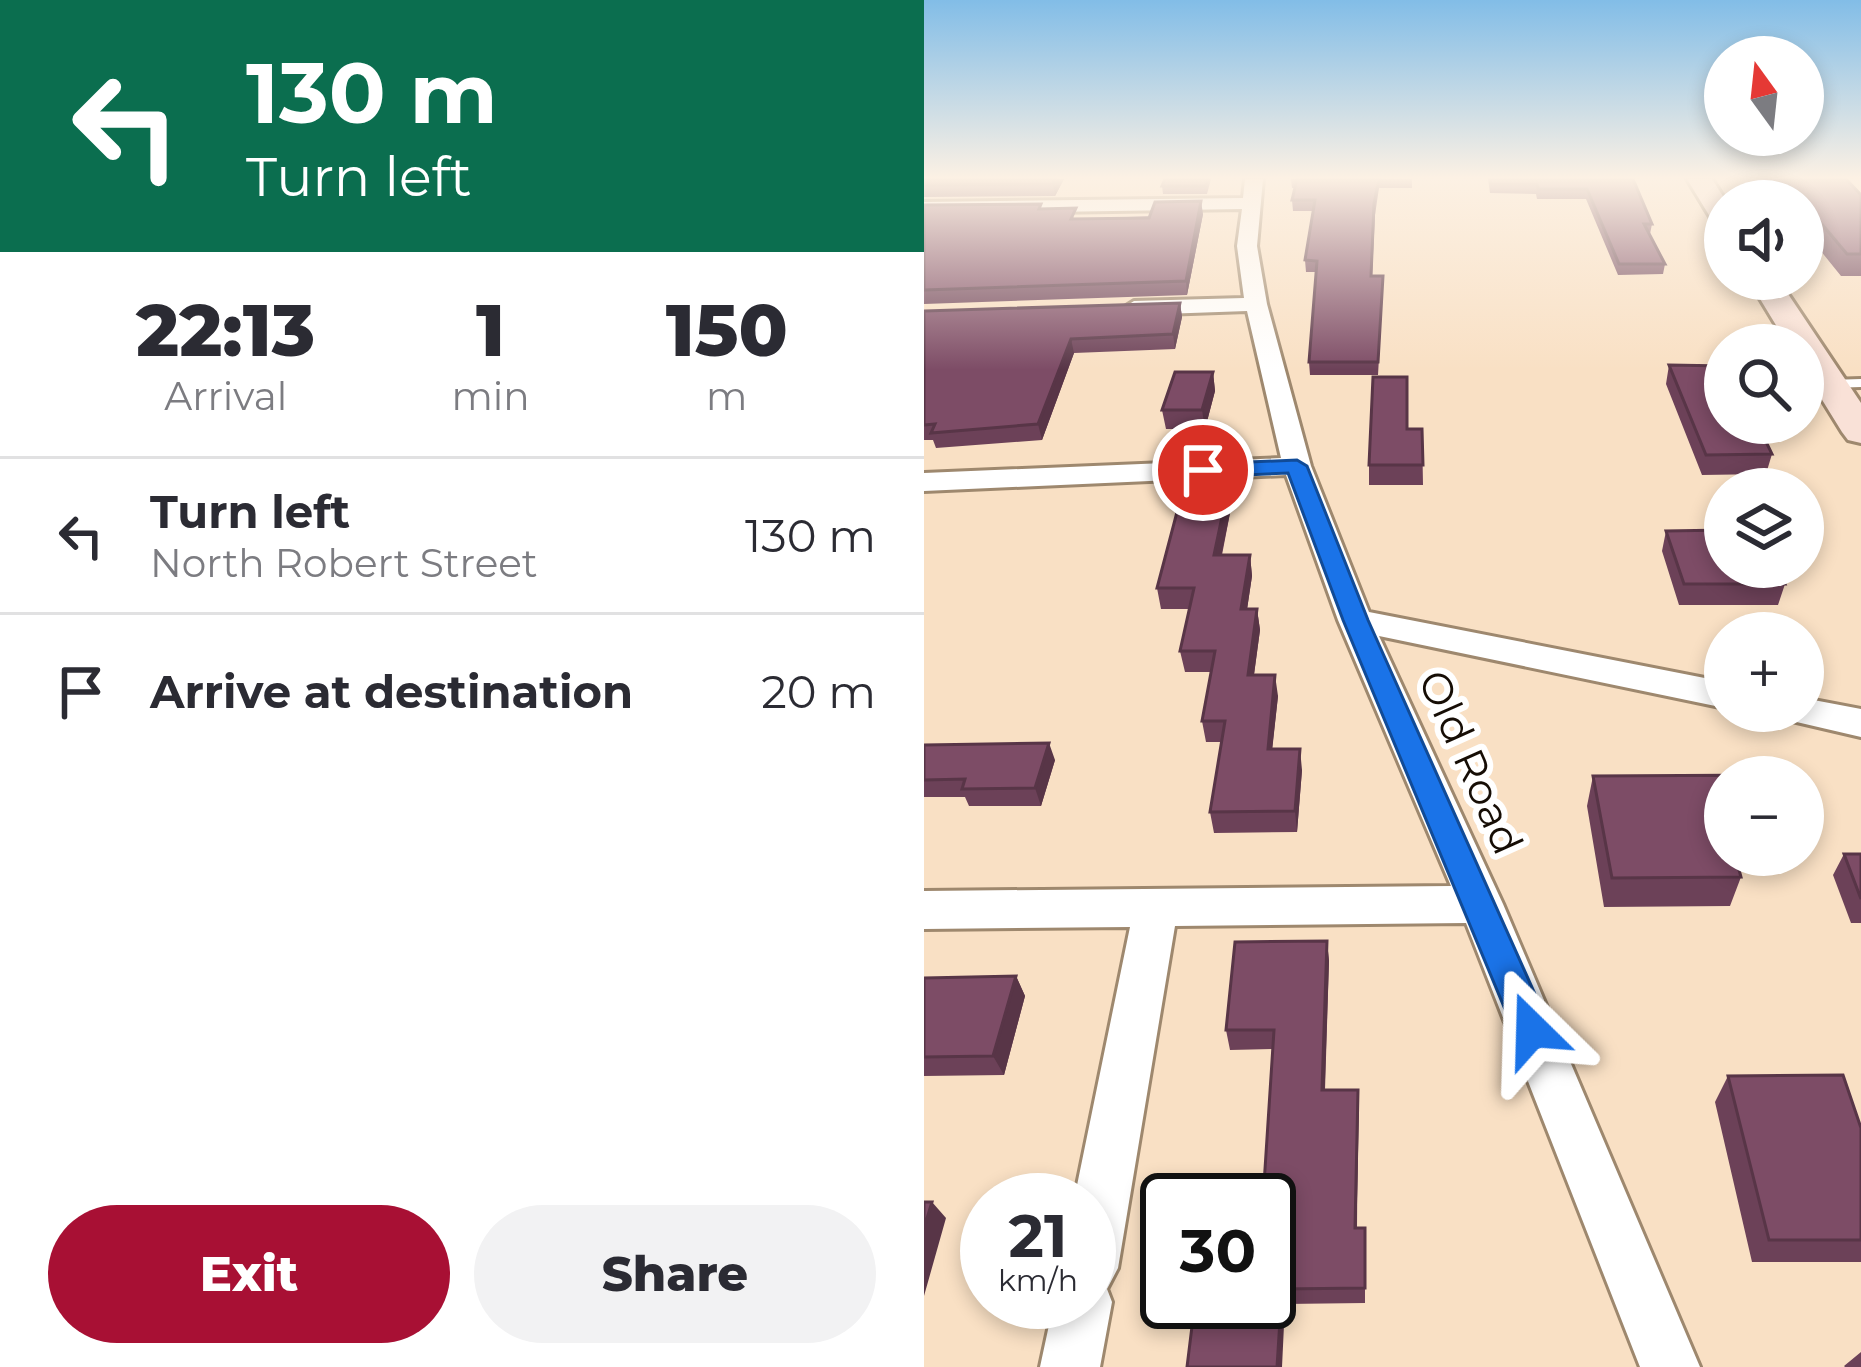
<!DOCTYPE html>
<html lang="en">
<head>
<meta charset="utf-8">
<style>
  :root { --surface:#fff; --page:#f2f2f3; --text:#2b2b33; --muted:#7c7c81; --line:#e1e1e2; --accent:#a81034 }
  body { margin:0; font-family:Montserrat,sans-serif; background:var(--page); color:var(--text); height:100vh; display:flex; flex-direction:column; font-size:45px; white-space:nowrap }
  * { box-sizing:border-box; margin:0 }
  p { font-size:39px; color:var(--muted) }
  .icon { flex:none; width:66px; height:66px; fill:none; stroke:currentColor; stroke-width:2; stroke-linecap:round; stroke-linejoin:round }
  .map { position:relative; flex:1; overflow:hidden }
  .panel { display:flex; flex-direction:column; background:var(--surface); width:924px }
  .panel>* { flex:none }
  .banner { background:#0b6e4f; color:#fff; overflow:hidden }
  .needle { width:78px; rotate:345deg }
  .fabs { position:absolute; left:780px; top:36px; display:grid; gap:24px }
  .fabs a { display:grid; place-items:center; width:120px; height:120px; border-radius:50%; background:var(--surface); box-shadow:0 6px 18px #0003; font-size:60px }
  .speed { position:absolute; left:36px; top:1173px; display:flex; gap:24px; font-size:60px; font-weight:700; text-align:center }
  .speed>* { display:grid; place-content:center; width:156px; height:156px; border-radius:50%; background:var(--surface); box-shadow:0 6px 18px #0003; line-height:1 }
  .speed small { font-size:30px; font-weight:400 }
  .speed .limit { border:6px solid #111; border-radius:18px; background:#fff; color:#111 }
  .pin { position:absolute; display:grid; place-items:center; width:102px; height:102px; color:#fff; margin:-51px; border:6px solid #fff; border-radius:50%; box-shadow:0 3px 12px #0007 }
  .me { position:absolute; width:132px; margin:-66px; rotate:338deg; stroke-linejoin:round; filter:drop-shadow(0 0 9px #0008) }
  .turn { display:flex; align-items:center; gap:42px; height:252px; padding:0 48px; font-size:54px }
  .turn .icon { width:156px; height:156px; stroke-width:2.5 }
  .turn b { display:block; font-size:84px; line-height:102px }
  .eta { display:flex; justify-content:space-evenly; align-items:center; height:204px; text-align:center }
  .eta b { font-size:72px; font-weight:800; line-height:84px }
  .cta { display:flex; gap:24px; margin-top:auto; padding:24px 48px }
  .cta a { flex:1; height:138px; border-radius:72px; background:var(--accent); color:#fff; font-size:48px; font-weight:800; line-height:138px; text-align:center }
  .cta a+a { background:var(--page); color:var(--text) }
  ul { padding:0; list-style:none }
  li { display:flex; align-items:center; gap:36px; height:156px; padding:0 48px; border-top:3px solid var(--line) }
  li div { flex:1 }
  li b { display:block; font-size:45px }
  li em { font-style:normal }
  main { display:flex; flex:1; min-height:0 }
  .map>svg:first-child { display:block }
</style>
</head>
<body>
<main>
<section class="panel">
<div class="banner">
<div class="turn"><svg class="icon" aria-label="left" viewBox="0 0 24 24"><path d="M17 20v-9H6M10 6l-5 5 5 5"/></svg><div><b>130 m</b>Turn left</div></div>
</div>
<div class="eta">
<div><b>22:13</b><p>Arrival</p></div>
<div><b>1</b><p>min</p></div>
<div><b>150</b><p>m</p></div>
</div>
<ul>
<li><svg class="icon" aria-label="left" viewBox="0 0 24 24"><path d="M17 20v-9H6M10 6l-5 5 5 5"/></svg><div><b>Turn left</b><p>North Robert Street</p></div><em>130 m</em></li>
<li><svg class="icon" aria-label="arrive" viewBox="0 0 24 24"><path d="M6 21V4h12l-3 4 3 4H6"/></svg><div><b>Arrive at destination</b></div><em>20 m</em></li>
</ul>
<div class="cta"><a>Exit</a><a>Share</a></div>
</section>
<div class="map">
<svg width="937" height="1367" viewBox="0 0 937 1367">
  <rect width="100%" height="100%" fill="#f9e0c4"/>
  <g fill="none" stroke-linecap="round" stroke-linejoin="round">
    <!-- lane casing -->
    <g stroke="#9e886e" stroke-width="6">
      <path id="lane" d="M937 379V387L906 388 900 384 906 380Z"/>
    </g>
    <!-- street casing -->
    <g stroke="#9e886e" stroke-width="6">
      <path id="street" d="M321 179H339L333 246 343 304 387 466 445 612 801 682V708L455 636 579 904 776 1367H716L542 923 251 926 194 1268 183 1289 188 1302 176 1367H116L130 1302H165V1200H150L206 927 0 929V891L527 886 414 620 362 475 0 491V473L357 458 323 311 210 315 199 308 210 301 320 298 313 246 318 209 0 214V202L319 198Z
        M879 698 937 709V737L864 720 859 711H879Z"/>
    </g>
    <!-- secondary casing -->
    <g stroke="#9e886e" stroke-width="6">
      <path id="secondary" d="M763 179H788L802 201 801 227 791 225Z
        M824 279H854L937 403V443L924 440 918 432 879 369V345H864Z"/>
    </g>
    <!-- lane -->
    <use href="#lane" fill="#fff" fill-rule="evenodd"/>
    <!-- street -->
    <use href="#street" fill="#fff" fill-rule="evenodd"/>
    <!-- secondary -->
    <use href="#secondary" fill="#f9e1d7" fill-rule="evenodd"/>
  </g>
  <!-- wall -->
  <path fill="#6c4158" d="M0 179H140L131 196 0 197Z
    M241 179H287L283 194H239L238 186Z
    M367 179H488V188H455L451 215 448 276 459 288 454 375H386L385 362 392 272H382L381 260 390 211H369L368 200 371 188H368Z
    M564 179H709L728 224 726 234 741 264 739 274 694 275 662 199H613L612 194 566 193Z
    M839 179H922L937 195V276H917L879 229V201H857Z
    M0 205 118 209 154 219 279 214 263 295 0 304Z
    M256 303 258 317 251 349 150 353 118 440 12 448 9 440H0V311Z
    M745 365 848 454 842 474 778 475 742 384Z
    M289 372 291 391 281 429H242L238 410Z
    M483 429H498L499 485H445V465Z
    M306 513 298 555H326L328 576 323 609H333L336 630 330 675 354 696 348 749 378 770 373 832 290 833 286 812 297 742H282L278 721 287 672H261L256 651 266 609H237L233 588Z
    M742 531 861 584 854 605H755L738 551Z
    M0 745 131 760 117 806H45L41 797H0Z
    M669 776 801 777V855H862L857 867H814L817 877 806 906 680 907 663 806Z
    M920 854H937V923H927L909 875Z
    M403 941 405 961 401 1090H434L433 1228H441V1303L361 1304 345 1302 349 1049 306 1050 302 1030Z
    M92 976 101 996 80 1075 0 1076V978Z
    M804 1076 937 1128V1262H828L791 1102Z
    M937 1352V1367H921L920 1366Z"/>
  <!-- shaded-wall -->
  <path fill="#583547" d="M131 179H140L131 196 129 184Z
    M277 201 279 214 263 295 262 281Z
    M256 303 258 317 251 349 249 334Z
    M147 339 150 353 118 440 114 424Z
    M289 372 291 391 281 429 278 410Z
    M303 493 306 513 293 576 290 555Z
    M326 555 328 576 320 630 317 609Z
    M333 609 336 630 327 696 324 675Z
    M351 675 354 696 346 770 344 749Z
    M125 743 131 760 117 806 111 788Z
    M376 749 378 770 373 832 371 811Z
    M403 941 405 961 400 1109 398 1090Z
    M92 976 101 996 80 1075 69 1056Z
    M434 1090 435 1108 432 1244 431 1228Z
    M8 1202 22 1218 0 1296V1228Z
    M358 1289 361 1304 358 1367H353Z"/>
  <!-- building -->
  <path fill="#7d4c66" stroke="#583547" stroke-width="3" d="M0 179H131L129 184 0 185Z
    M241 179H284L282 186H238Z
    M373 179H455L450 204 447 276H459L454 362H385L393 261 381 260 391 200H368Z
    M566 179H709L728 224H720L741 264H695L663 189H614L613 184H567Z
    M860 179H922L937 195V254H923Z
    M277 201 262 281 0 290V205L117 204 115 209 152 208 147 219 225 218 231 202Z
    M256 303 249 334 147 339 114 424 7 433 11 424 0 425V311Z
    M745 365 801 366V423H833L848 454 782 455Z
    M251 372H289L278 410H238Z
    M449 377H483V429H498L499 465H445Z
    M258 493H303L290 555H326L317 609H333L324 675H351L344 749H376L371 811 286 812 301 721H278L291 651H256L270 588H233Z
    M801 530V567H854L861 584H760L742 531Z
    M125 743 111 788 38 789 41 779 0 780V745Z
    M847 775 848 777H801V855H811L817 877 688 878 669 776Z
    M920 854H937V899Z
    M403 941 398 1090H434L431 1228H441V1288L358 1289 353 1367H263L271 1302H345V1200H339L350 1030H302L311 942Z
    M92 976 69 1056 0 1057V978Z
    M919 1075 937 1128V1240H845L804 1076Z
    M0 1202H8L0 1228Z"/>
  <!-- sky -->
  <linearGradient id="sky" x2="0" y2="1"><stop stop-color="#82bde7"/><stop offset="0.48" stop-color="#fcf1e4"/><stop offset="1" stop-color="#fcf1e4" stop-opacity="0"/></linearGradient>
  <rect width="937" height="370" fill="url(#sky)"/>
  <!-- route -->
  <path fill="#1a73e8" stroke="#114b97" stroke-width="3" d="M373 460 383 466 444 620 627 1030 621 1043 608 1048 595 1043 419 620 364 473 279 477 269 470 279 464Z"/>
  <g text-anchor="middle" stroke-width="12" stroke-linejoin="round" paint-order="stroke">
    <!-- street labels -->
    <g font-size="42" fill="#160d05" stroke="#fff">
      <text transform="translate(547 762) rotate(66)" y="15">Old Road</text>
    </g>
  </g>
</svg>
<div class="fabs">
<a><svg class="needle" viewBox="-14 -14 28 28"><path d="M0-13l5 13h-10z" fill="#e53935"/><path d="M0 13l5-13h-10z" fill="#7c7c81"/></svg></a>
<a><svg class="icon" aria-label="sound" viewBox="0 0 24 24"><path d="M4 9h4l5-4v14l-5-4H4zM17 9q2 3 0 6"/></svg></a>
<a><svg class="icon" aria-label="search" viewBox="0 0 24 24"><circle cx="10" cy="10" r="6"/><path d="M15 15l6 6"/></svg></a>
<a><svg class="icon" aria-label="layers" viewBox="0 0 24 24"><path d="M12 4l9 5-9 5-9-5zM3 14l9 5 9-5"/></svg></a>
<a>+</a>
<a>−</a>
</div>
<div class="speed"><div>21<small>km/h</small></div><div class="limit">30</div></div>
<div class="pin" style="left:279px;top:470px;background:#d93025"><svg class="icon" aria-label="arrive" viewBox="0 0 24 24"><path d="M6 21V4h12l-3 4 3 4H6"/></svg></div>
<svg class="me" style="left:608px;top:1030px" viewBox="-20 -20 40 40"><path d="M0-17L14 15 0 8-14 15z" fill="#1a73e8" stroke="#fff" stroke-width="4"/></svg>
</div>
</main>
</body>
</html>
